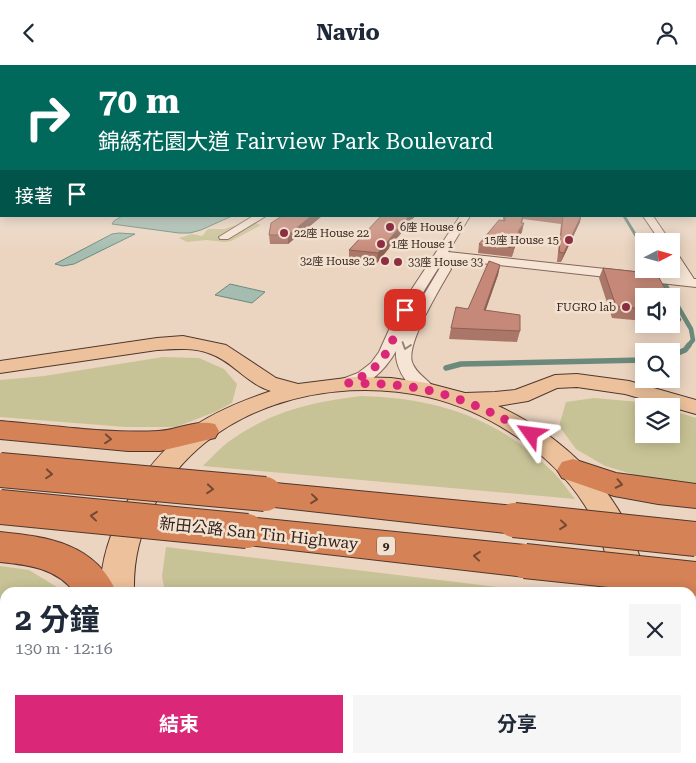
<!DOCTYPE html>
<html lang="zh-TW">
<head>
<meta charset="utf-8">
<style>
  :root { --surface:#fff; --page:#f6f6f7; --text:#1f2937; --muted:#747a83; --accent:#db2777 }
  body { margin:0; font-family:"Roboto Serif","Noto Sans TC",serif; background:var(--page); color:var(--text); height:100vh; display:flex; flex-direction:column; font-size:19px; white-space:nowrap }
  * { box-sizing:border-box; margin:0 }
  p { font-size:16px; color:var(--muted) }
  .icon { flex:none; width:28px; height:28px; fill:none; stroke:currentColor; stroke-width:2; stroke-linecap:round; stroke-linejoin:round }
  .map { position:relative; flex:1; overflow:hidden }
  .drawer { position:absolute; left:0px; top:522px; width:696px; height:176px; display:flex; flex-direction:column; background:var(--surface); border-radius:15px 15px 0 0; box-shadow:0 2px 12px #0003 }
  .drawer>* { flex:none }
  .banner { position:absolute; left:0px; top:0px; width:696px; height:152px; box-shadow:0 2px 12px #0003; background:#00695c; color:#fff; overflow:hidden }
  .needle { width:32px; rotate:84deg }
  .tools { position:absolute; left:635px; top:168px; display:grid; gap:10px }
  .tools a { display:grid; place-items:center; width:45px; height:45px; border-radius:0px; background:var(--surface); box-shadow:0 2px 12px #0003; font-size:25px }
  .pin { position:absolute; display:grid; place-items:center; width:42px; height:42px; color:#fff; margin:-21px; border-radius:10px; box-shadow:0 2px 8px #0006 }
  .me { position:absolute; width:55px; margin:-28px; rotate:301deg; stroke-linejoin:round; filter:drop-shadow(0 0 4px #0008) }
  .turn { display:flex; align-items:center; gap:18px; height:105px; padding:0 15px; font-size:22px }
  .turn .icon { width:65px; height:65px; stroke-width:2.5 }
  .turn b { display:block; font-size:35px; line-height:42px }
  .then { display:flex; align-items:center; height:48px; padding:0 15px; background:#0003; gap:10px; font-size:19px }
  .round { display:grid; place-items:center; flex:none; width:52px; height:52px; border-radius:0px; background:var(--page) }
  .head { display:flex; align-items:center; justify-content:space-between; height:85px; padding:0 15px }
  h1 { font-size:30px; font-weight:700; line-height:38px }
  .cta { display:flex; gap:10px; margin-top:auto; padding:10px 15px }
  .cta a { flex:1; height:58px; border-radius:0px; background:var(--accent); color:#fff; font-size:20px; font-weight:700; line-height:58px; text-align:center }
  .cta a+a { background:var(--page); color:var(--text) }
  header { display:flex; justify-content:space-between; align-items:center; height:65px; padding:0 15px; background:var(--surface); font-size:22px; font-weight:700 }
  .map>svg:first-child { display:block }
</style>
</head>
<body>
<header><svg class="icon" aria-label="back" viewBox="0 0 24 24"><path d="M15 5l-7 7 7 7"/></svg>Navio<svg class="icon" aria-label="person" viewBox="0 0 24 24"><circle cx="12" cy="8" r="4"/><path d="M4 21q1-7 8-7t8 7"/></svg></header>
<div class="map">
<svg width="696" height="698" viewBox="0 0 696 698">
  <rect width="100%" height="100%" fill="#ebd5c1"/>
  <!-- green -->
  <path fill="#c8c396" d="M250 156 261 160 231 176 224 177 206 175 187 177 179 173 192 169 202 171 208 164H224Z
    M163 292 199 293 224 304 237 319 232 338 215 347 176 362H125L0 352V315L44 311Z
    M361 331C436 333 496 352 551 405 560 413 567 424 575 434L203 401C212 392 221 382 231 375 272 346 312 337 361 331Z
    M594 333 639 337 656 341H644V369H671V345L696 353V420L649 414 605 401 576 384 559 361 566 337Z
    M166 482 538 527H165L162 511Z
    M0 501 29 505 65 527 5 528V678L0 679Z
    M691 583H696V698H658L657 694H691Z"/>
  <!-- water -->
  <path fill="#a4bdb0" stroke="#6b8a7c" d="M122 151H232L201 165 190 168H179L112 159 114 156Z
    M119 168 135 169 74 199 63 201 55 199 112 169Z
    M230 219 265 227 252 238 215 230Z"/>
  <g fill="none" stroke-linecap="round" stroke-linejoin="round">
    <!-- stream-far2 -->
    <path stroke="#6b8a7c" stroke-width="3" d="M624 151 644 184"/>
    <!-- stream-far1 -->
    <path stroke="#6b8a7c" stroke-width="4.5" d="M656 204 691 264 693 275 688 281"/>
    <!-- stream -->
    <path stroke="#6b8a7c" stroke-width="5.5" d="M671 291 685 285 689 280
      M446 303 461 299 644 295"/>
    <!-- minor casing -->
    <g stroke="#83675a" stroke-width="2">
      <path id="minor" d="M253 151H266L228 174H220L219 172Z
        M460 151H470L448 187 680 212 671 197V184L675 185 694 214H696V222L444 194 412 245 406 260 441 201H449L451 204C441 222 406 278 412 297 416 309 428 314 435 324L432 328C413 333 394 304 396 286 386 304 365 327 342 322L339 318 342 314 358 308 371 298 379 287 398 245Z
        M643 151H653L670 176H660Z
        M14 694H55L53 698H12Z
        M608 694H642L643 698H609Z"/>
    </g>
    <!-- major casing -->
    <g stroke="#51372e" stroke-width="2">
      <path id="major" d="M183 271 226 280 276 313 298 319 354 312 391 313 427 318 465 328 495 327 515 325 555 310 577 309 629 316 696 335V349L625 329 577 322 557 323 528 336 498 341C560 369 618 423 639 490 643 502 644 515 646 528H612C608 494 602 467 584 439 551 387 488 346 428 332 328 309 206 342 156 437 140 467 133 494 134 528H100C101 494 110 467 127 437 163 373 203 349 271 326 247 319 232 296 211 289 194 282 175 284 157 285L0 308V296L157 273Z
        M177 694H225L227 698H179Z
        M535 694H581L579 698H533Z"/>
    </g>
    <!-- highway casing -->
    <g stroke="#51372e" stroke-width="2">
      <path id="highway" d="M0 356C50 360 109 369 158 366 178 365 196 354 215 359L219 366 215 373 160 386H128L0 374Z
        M573 394 616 408 696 419V443L658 439 614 431 562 413 557 405 562 397Z
        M265 417 514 441 526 445 531 455 526 465 514 469 265 441 253 438 249 429 253 420Z
        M247 452 525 480 538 485 544 496 538 507 525 512 247 480 235 476 229 466 235 456Z
        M0 467C48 472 95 478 117 528H75C57 503 29 500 0 497Z
        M691 545H696V585H691Z"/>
    </g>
    <!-- minor -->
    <use href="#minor" fill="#f6e4d4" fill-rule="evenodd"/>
    <!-- major -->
    <use href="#major" fill="#ecc19b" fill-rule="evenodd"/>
    <!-- highway -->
    <use href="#highway" fill="#d58256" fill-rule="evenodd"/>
    <!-- highway-bridge casing -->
    <g stroke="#51372e" stroke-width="36" stroke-linecap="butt">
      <path id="highway-bridge" d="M0 405 265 429
        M0 442 247 466
        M514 455 696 474
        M525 496 696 514"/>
    </g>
    <!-- highway-bridge -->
    <use href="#highway-bridge" stroke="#d58256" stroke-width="34"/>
  </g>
  <!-- wall -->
  <path fill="#aa7668" d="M322 151 288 179H270L269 170Z
    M381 151H415L377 198 349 195V185Z
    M503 151H581L580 157 561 197H557L561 159 523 154 522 158V167L517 174 512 192 478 188 479 179 503 156Z
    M500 200 498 210 485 246 520 266 517 277 449 274 451 263 468 244Z
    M603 203 644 231V256L612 253 599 213Z
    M671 236 681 255 676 266 647 263 646 259H671Z"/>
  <!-- shaded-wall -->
  <path fill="#8b6055" d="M311 151H322L288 179V170Z
    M409 151H415L377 198 378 188Z
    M523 151 520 164 524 158 522 167 517 174 512 192 514 183Z
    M581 151 580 157 561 197 564 188Z
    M500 200 498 210 482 256 484 245Z"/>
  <!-- building -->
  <path fill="#c68979" stroke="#8b6055" d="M282 151H311L288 170H269L271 158Z
    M381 151H409L378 188 349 185Z
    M505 151H523L521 158H524L519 165 514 183 479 179 499 155 505 156Z
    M563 151H581L564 188 559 187Z
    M489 196 500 200 484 245 520 250V266L451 263 456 242 468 244Z
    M603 203 657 209 669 231H644V244L616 241Z
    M671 236 681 255 671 254Z"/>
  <!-- one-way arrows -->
  <defs><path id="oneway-chevron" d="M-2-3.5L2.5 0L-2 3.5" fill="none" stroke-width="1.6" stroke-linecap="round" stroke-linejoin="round" transform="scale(1.25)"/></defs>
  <use stroke="#948478" href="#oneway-chevron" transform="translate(406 281) rotate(108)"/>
  <g stroke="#744934">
    <use href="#oneway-chevron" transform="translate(108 374) rotate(5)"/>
    <use href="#oneway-chevron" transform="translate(49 409) rotate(5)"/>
    <use href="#oneway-chevron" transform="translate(619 419) rotate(12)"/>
    <use href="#oneway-chevron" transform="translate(210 424) rotate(5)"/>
    <use href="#oneway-chevron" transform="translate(314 434) rotate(6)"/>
    <use href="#oneway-chevron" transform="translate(94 451) rotate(-174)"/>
    <use href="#oneway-chevron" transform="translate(563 460) rotate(6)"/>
    <use href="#oneway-chevron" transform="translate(477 491) rotate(-174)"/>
  </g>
  <!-- sky -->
  <linearGradient id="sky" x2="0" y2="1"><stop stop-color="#8db8d2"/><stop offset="0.47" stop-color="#f6ece3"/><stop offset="1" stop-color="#f6ece3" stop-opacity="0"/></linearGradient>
  <rect width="696" height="186" fill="url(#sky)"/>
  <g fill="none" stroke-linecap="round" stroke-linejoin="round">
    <!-- route -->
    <path stroke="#db2777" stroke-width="9" stroke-dasharray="0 16.2" d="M405 245C390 280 387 303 348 318 364 319 379 318 394 320 444 324 489 344 531 369"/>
  </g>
  <!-- markers -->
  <g fill="#8e2e43" stroke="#f3e1d0" stroke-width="2">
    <circle cx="390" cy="162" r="5"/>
    <circle cx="284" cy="168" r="5"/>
    <circle cx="569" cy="175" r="5"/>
    <circle cx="381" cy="179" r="5"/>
    <circle cx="385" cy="196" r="5"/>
    <circle cx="398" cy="197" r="5"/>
    <circle cx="626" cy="242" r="5"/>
  </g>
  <g text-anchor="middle" stroke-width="5" stroke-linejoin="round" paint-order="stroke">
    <!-- far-poi labels -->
    <g font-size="11" fill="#33231d" stroke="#f3e1d0" text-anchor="start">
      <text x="400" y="166">6座 House 6</text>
      <text x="294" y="172">22座 House 22</text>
      <text x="559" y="179" text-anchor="end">15座 House 15</text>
      <text x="391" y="183">1座 House 1</text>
      <text x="375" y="200" text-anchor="end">32座 House 32</text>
      <text x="408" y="201">33座 House 33</text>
      <text x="616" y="246" text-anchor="end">FUGRO lab</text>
    </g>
    <!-- shield labels -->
    <rect fill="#f3e1d0" stroke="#6d5c53" stroke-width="1" x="377" y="471.5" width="18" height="19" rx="4"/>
    <g font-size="12" font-weight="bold" fill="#33231d">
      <text x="386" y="485">9</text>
    </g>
    <!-- near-street labels -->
    <g font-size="16" fill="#33231d" stroke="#f3e1d0">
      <text transform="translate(259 468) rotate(6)" y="6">新田公路 San Tin Highway</text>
    </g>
  </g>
</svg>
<div class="tools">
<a><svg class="needle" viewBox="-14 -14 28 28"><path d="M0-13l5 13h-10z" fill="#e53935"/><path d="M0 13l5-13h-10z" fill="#747a83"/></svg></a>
<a><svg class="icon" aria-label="sound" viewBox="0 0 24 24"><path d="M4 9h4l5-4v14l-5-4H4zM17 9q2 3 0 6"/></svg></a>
<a><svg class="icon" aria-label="search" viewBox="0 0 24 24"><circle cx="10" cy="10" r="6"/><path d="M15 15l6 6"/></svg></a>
<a><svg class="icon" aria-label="layers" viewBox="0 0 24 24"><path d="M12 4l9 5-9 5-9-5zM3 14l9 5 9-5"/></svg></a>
</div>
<div class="pin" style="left:405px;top:245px;background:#d93025"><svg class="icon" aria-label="arrive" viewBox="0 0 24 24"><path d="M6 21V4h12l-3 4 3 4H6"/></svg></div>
<svg class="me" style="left:531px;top:369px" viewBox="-20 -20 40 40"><path d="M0-17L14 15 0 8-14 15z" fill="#db2777" stroke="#fff" stroke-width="4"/></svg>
<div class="banner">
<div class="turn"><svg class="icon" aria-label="right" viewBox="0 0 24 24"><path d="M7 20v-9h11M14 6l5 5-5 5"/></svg><div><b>70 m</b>錦綉花園大道 Fairview Park Boulevard</div></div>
<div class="then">接著<svg class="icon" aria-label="arrive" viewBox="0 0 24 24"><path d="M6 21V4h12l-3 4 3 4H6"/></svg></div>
</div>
<section class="drawer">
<div class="head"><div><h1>2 分鐘</h1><p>130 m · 12:16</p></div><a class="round"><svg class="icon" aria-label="close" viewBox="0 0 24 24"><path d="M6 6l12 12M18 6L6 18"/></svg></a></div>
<div class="cta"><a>結束</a><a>分享</a></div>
</section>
</div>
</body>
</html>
